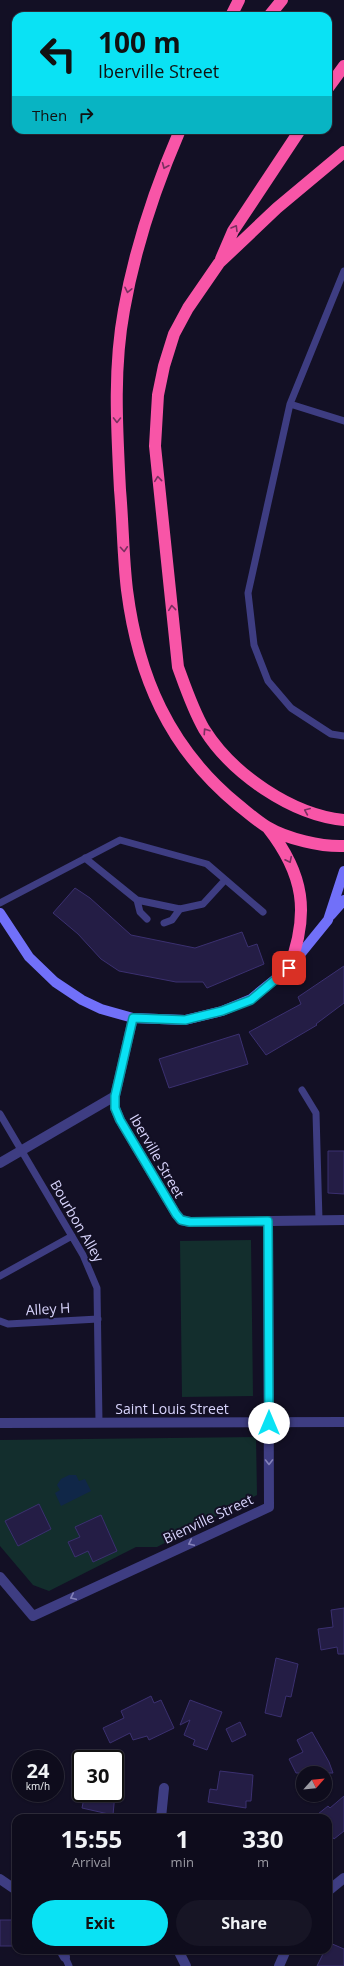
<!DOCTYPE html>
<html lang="en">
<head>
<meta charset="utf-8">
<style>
  :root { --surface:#0e0c1c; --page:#171525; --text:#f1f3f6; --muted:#9b9ba3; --line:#2e2c3b; --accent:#0ae2f4 }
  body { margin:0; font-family:"Open Sans",sans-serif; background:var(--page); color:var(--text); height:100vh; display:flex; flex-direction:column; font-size:15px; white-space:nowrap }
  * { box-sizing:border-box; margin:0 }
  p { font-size:13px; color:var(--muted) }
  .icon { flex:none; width:22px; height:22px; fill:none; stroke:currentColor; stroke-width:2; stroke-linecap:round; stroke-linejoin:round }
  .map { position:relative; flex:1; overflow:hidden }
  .sheet { position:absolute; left:12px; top:1814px; width:320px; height:140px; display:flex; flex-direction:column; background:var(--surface); border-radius:12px; box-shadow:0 1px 3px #0004,0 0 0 1px var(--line) }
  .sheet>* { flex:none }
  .guide { position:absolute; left:12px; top:12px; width:320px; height:122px; border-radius:12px; box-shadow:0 1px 3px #0004,0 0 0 1px var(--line); background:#0ae2f4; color:#111; overflow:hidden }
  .needle { width:26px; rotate:63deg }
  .fabs { position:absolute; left:296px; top:1766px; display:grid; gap:8px }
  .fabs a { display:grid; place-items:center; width:36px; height:36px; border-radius:50%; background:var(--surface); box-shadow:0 1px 3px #0004,0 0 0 1px var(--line); font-size:20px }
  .speed { position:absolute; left:12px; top:1750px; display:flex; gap:8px; font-size:20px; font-weight:700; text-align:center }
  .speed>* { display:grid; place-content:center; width:52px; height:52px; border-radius:50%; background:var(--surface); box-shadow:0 1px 3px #0004,0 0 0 1px var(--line); line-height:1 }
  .speed small { font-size:10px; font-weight:400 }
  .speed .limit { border:2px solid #111; border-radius:6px; background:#fff; color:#111 }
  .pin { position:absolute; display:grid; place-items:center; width:34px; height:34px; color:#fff; margin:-17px; border-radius:8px; box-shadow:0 2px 6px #0006 }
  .me { position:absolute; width:44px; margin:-22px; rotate:0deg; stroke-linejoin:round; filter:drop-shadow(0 0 3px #0008) }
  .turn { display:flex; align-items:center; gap:14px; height:84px; padding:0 20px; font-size:18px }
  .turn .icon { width:52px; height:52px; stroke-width:2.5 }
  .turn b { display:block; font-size:28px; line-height:34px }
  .then { display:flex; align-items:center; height:38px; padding:0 20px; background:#0003; gap:8px; font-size:15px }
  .eta { display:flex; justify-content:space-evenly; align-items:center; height:68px; text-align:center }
  .eta b { font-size:24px; font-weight:700; line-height:28px }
  .button { display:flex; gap:8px; margin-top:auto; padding:8px 20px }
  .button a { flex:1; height:46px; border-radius:24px; background:var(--accent); color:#111; font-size:16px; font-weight:700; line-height:46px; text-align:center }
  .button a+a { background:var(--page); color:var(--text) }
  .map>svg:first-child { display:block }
</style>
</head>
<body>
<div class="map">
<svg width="344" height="1966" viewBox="0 0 344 1966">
  <rect width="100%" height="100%" fill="#131025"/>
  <!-- green -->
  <path fill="#132e2d" d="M251 1240 253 1396 182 1397 180 1241Z
    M256 1437 257 1495 157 1547H136L49 1591 33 1585 0 1546V1440Z"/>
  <!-- water -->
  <path fill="#102748" d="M69 1475H76L79 1481 85 1479 91 1491 61 1506 55 1493 60 1490 57 1485 61 1479Z"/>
  <!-- building -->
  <path fill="#241d45" stroke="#3b3070" d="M75 888 90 898 131 935 195 948 242 932 248 947 257 944 264 964 207 988 203 982H176L119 971 101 959 78 934 53 913Z
    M344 966V1003L316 1024 317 1025 266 1055 249 1032 301 1004 298 997Z
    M239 1034 248 1064 169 1088 159 1059Z
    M328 1151H344V1194L328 1193Z
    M39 1504 51 1529 18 1546 5 1521Z
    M101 1515 117 1551 93 1562 88 1551 75 1557 68 1542 80 1537 75 1527Z
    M344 1608V1654H338L337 1647 321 1650 318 1629 333 1627 331 1610Z
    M276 1658 298 1664 291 1697 286 1696 281 1717 265 1713Z
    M151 1696 154 1703 161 1700 174 1728 149 1740 147 1736 133 1740 130 1733 110 1743 103 1728 124 1718 121 1711Z
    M190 1700 222 1712 207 1750 193 1745 195 1740 184 1735 190 1720 180 1725Z
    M240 1722 246 1735 232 1742 226 1729Z
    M312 1732 329 1762 333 1773H296L289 1759 303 1752 297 1740Z
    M220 1771 253 1775 251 1801H246V1808L208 1802 210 1789 217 1790Z
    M85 1793H115L113 1815 82 1808Z
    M344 1796V1831L334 1839 328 1831V1818H313L328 1806 330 1808Z
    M0 1920H16V1946H0Z
    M330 1943 344 1949V1966H317L324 1952 326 1953 328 1950Z"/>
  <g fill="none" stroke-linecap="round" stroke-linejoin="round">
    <!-- lane -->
    <path stroke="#3e3d82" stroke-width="7" d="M344 271 290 404 248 593 254 645 268 681 291 708 331 734 344 736
      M290 404 344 421
      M85 858 137 900 180 909 203 904 225 880
      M137 900 140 912 147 919
      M0 903 120 840 207 864 263 912
      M164 923 172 920 180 909
      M302 1090 316 1113 319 1220
      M0 1114 83 1255 97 1288 99 1423
      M0 1276 72 1236
      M0 1321 8 1324 98 1319
      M65 1957 69 1966"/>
    <!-- street -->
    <path stroke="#3e3d82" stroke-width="10" d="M133 1018 115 1096V1108L120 1120 176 1214 181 1220 190 1222 344 1220
      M0 1163 115 1096
      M0 1423 344 1422
      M0 1577 33 1616 269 1507 268 1221
      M161 1818 164 1788
      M0 1879 16 1890
      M328 1891 344 1878
      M61 1950 65 1957
      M178 1950 186 1966
      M279 1966 286 1950"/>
    <!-- secondary -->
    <path stroke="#7170f9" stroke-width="10" d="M0 913 29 957 55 982 82 1000 101 1009 133 1018 185 1020 222 1011 251 999 289 968 328 920 344 871
      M331 915 344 900"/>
    <!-- highway -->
    <path stroke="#f855a7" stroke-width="12" d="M231 16 239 0
      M269 16 282 0
      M328 88 344 66
      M180 130C155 188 135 247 124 310 113 369 117 430 120 490 123 523 123 557 127 590 138 676 169 748 237 804 247 812 257 821 267 827 287 839 322 847 344 846
      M344 152 277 208 219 263 188 308 174 334 164 366 158 395 155 446 178 667C186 689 193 710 204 729 232 774 292 815 344 820
      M221 259 233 231 300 130
      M268 828C304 874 310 913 289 968"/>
  </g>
  <!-- one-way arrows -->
  <defs><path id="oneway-chevron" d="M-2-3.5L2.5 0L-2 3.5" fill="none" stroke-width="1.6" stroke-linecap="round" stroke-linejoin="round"/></defs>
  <g stroke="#7a2f60">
    <use href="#oneway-chevron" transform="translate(165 166) rotate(113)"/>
    <use href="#oneway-chevron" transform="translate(235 228) rotate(-59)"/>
    <use href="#oneway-chevron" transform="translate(128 290) rotate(102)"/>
    <use href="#oneway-chevron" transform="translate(117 420) rotate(91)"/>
    <use href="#oneway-chevron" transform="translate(158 479) rotate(-96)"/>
    <use href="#oneway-chevron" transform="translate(124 549) rotate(86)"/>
    <use href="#oneway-chevron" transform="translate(172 608) rotate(-96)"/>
    <use href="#oneway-chevron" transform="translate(206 731) rotate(-124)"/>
    <use href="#oneway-chevron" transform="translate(307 811) rotate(-157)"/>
    <use href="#oneway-chevron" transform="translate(289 860) rotate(64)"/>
  </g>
  <g stroke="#8481b9">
    <use href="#oneway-chevron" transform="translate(269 1462) rotate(90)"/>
    <use href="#oneway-chevron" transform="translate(191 1543) rotate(155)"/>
    <use href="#oneway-chevron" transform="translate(73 1597) rotate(155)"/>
  </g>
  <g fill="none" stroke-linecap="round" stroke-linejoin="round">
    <!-- route casing -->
    <g stroke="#06939f" stroke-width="10">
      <path id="route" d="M269 1423 268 1221 190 1222 181 1220 176 1214 120 1120 115 1108V1096L133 1018 185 1020 222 1011 251 1000 289 968"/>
    </g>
    <!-- route -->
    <use href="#route" stroke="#0ae2f4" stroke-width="7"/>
  </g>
  <g text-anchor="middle" stroke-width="4" stroke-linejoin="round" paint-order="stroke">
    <!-- street labels -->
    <g font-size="14" fill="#d9d5fd" stroke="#131025">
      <text transform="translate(157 1156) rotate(60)" y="5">Iberville Street</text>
      <text transform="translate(77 1221) rotate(60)" y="5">Bourbon Alley</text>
      <text transform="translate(48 1309) rotate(-3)" y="5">Alley H</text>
      <text x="172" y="1414">Saint Louis Street</text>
      <text transform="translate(208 1519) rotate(-25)" y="5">Bienville Street</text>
    </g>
  </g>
</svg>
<div class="fabs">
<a><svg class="needle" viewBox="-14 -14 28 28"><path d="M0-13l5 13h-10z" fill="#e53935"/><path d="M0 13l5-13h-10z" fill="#9b9ba3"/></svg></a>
</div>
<div class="speed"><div>24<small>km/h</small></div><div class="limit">30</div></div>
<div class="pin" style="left:289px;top:968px;background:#d93025"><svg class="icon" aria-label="arrive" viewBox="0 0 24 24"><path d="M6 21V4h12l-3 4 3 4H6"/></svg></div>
<svg class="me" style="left:269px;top:1423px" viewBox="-20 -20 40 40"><circle r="19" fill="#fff"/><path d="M0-13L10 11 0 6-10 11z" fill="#0ae2f4"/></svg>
<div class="guide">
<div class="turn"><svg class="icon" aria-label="left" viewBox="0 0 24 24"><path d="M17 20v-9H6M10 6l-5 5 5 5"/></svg><div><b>100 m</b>Iberville Street</div></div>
<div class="then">Then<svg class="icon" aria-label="right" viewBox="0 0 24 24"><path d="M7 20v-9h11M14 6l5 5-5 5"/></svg></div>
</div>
<section class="sheet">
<div class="eta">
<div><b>15:55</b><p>Arrival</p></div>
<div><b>1</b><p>min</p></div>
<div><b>330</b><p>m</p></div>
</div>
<div class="button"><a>Exit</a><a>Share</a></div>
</section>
</div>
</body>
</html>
